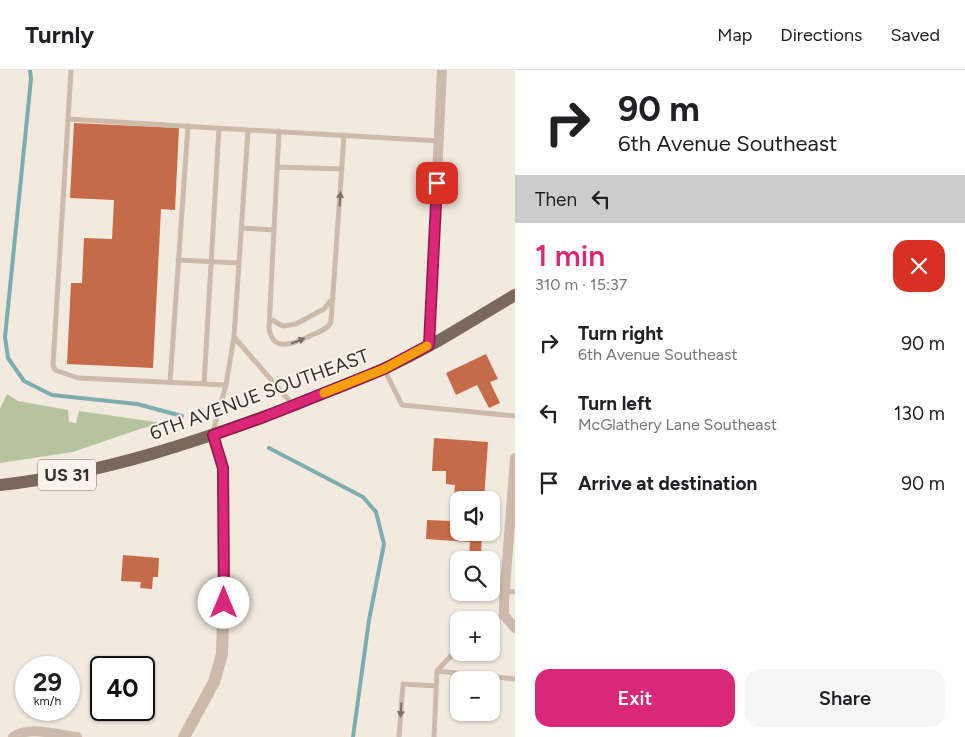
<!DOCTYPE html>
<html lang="en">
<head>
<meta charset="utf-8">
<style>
  :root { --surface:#fff; --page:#f6f6f6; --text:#202124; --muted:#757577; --line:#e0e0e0; --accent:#db2777 }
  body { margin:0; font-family:Figtree,sans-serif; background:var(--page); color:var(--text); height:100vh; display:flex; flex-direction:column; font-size:19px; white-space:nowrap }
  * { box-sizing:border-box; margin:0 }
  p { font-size:16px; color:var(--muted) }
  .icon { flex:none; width:28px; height:28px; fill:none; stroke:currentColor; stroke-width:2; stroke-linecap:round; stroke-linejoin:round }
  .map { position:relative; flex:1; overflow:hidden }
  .sheet { display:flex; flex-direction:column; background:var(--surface); width:450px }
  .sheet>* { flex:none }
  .guide { background:#fff; color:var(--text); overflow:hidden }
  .fabs { position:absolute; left:450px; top:421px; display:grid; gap:10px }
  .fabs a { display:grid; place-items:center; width:50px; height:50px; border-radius:10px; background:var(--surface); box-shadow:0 1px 4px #0004; font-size:25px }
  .speed { position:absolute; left:15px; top:586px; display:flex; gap:10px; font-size:25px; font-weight:700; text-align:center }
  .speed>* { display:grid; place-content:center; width:65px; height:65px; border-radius:50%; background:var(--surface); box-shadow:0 1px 4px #0004; line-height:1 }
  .speed small { font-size:12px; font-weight:400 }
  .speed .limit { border:2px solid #111; border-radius:8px; background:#fff; color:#111 }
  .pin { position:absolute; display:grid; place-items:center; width:42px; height:42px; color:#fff; margin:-21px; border-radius:10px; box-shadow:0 2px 8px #0006 }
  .me { position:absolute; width:55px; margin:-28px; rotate:0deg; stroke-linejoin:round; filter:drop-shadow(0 0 4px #0008) }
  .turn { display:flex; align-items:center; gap:18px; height:105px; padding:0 20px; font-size:22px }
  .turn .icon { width:65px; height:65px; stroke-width:2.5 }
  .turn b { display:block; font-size:35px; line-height:42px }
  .then { display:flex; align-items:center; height:48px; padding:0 20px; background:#0003; gap:10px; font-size:19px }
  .round { display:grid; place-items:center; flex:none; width:52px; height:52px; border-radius:15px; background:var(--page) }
  .headline { display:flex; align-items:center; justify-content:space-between; height:85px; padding:0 20px }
  h1 { font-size:30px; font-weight:600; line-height:38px; color:var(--accent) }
  .cta { display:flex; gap:10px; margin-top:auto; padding:10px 20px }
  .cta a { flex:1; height:58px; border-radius:15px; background:var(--accent); color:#fff; font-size:20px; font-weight:600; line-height:58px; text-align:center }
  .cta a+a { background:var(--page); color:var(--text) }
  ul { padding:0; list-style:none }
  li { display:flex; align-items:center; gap:15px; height:70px; padding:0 20px }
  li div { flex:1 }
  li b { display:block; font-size:19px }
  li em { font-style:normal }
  header { display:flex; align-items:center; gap:30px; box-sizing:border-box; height:70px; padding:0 25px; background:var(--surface); border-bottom:1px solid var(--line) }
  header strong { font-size:24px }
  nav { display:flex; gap:28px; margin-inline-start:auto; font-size:18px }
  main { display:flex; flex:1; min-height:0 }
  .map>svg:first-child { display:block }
</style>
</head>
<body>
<header>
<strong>Turnly</strong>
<nav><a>Map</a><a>Directions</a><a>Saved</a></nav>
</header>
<main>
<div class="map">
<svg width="515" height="667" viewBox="0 0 515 667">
  <rect width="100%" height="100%" fill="#f3eadf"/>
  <!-- green -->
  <path fill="#b6c39f" d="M7 324 18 331 68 340 69 352 76 353 79 341 163 353 140 359 73 382 0 393V339Z"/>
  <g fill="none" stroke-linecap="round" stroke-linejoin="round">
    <!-- stream -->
    <path stroke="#7eadb0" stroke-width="4" d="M30 0 31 9 5 267 8 288 24 311 52 325 137 334 182 346
      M269 378 363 427 376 442 384 474 369 550 353 667"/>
  </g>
  <!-- building -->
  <path fill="#c66b4a" d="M74 53 179 58 175 140 161 139 153 298 67 294 71 213H82L84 168 112 169 114 130 70 128Z
    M486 284 498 309 490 312 500 333 489 338 477 315 456 325 446 303Z
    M434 368 488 372 484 430H459V462H482L481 486 469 485 470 472 426 469 427 450 452 451 455 415 446 414V401H432Z
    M123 485 159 488 158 507H153L152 519 140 518 141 512 121 511Z"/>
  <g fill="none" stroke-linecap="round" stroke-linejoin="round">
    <!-- service -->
    <path stroke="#ccbaab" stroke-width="5" d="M71 0 53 295 55 300 78 308 226 315
      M68 49 248 60
      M279 61 269 258C273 285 297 272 312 265 319 262 328 259 331 252L344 65
      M277 97 342 99
      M242 158 274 160
      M178 190 239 193
      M270 249 283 256 296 254 324 239 333 228
      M234 267 293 335
      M384 299 402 335 515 346
      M170 312 188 56
      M204 314 219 58
      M213 362 226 315 234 267 248 60 439 71
      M505 521 515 522
      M491 550 504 545
      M459 577 437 601 515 609
      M399 667 403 614 436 616
      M434 667 437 601"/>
    <!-- minor -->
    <path stroke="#ccbaab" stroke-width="10" d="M429 275 442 0
      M515 388 504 531V545L515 558
      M13 667C30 655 57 665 77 667"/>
    <!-- tertiary -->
    <path stroke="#ccbaab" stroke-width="12" d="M184 667 214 612 222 584 224 514 223 398 213 365"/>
    <!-- primary -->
    <path stroke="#7b675b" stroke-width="12" d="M0 415C102 404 200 371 295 335 324 323 354 312 383 299 429 279 472 250 515 225"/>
  </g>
  <!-- one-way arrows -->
  <defs><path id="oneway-solid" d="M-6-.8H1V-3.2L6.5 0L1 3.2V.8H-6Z" transform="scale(1.25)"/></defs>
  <g fill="#7b6e64">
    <use href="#oneway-solid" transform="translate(340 129) rotate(-86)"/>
    <use href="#oneway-solid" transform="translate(298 271) rotate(-21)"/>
    <use href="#oneway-solid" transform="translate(401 640) rotate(93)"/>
  </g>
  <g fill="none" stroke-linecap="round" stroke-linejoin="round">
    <!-- route casing -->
    <g stroke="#8e194d" stroke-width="12">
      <path id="route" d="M224 533 223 398 213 365 264 347 384 299 429 275 437 113"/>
    </g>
    <!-- route -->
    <use href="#route" stroke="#db2777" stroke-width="9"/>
    <!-- slow -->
    <path stroke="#f59e0b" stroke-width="9" d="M324 323 384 299 427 276"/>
  </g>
  <g text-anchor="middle" stroke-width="4" stroke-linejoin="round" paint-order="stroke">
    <!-- shield labels -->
    <rect fill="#faf4ec" stroke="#736a64" stroke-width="1" x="38" y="389.5" width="58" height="31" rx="4"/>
    <g font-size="18" font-weight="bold" fill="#392f2a">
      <text x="67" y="411">US 31</text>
    </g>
    <!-- street labels -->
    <g font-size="19" fill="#392f2a" stroke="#faf4ec">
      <text transform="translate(259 324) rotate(-20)" y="7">6TH AVENUE SOUTHEAST</text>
    </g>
  </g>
</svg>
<div class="fabs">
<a><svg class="icon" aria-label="sound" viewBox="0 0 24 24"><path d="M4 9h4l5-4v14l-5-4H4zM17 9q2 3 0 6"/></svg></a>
<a><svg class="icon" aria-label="search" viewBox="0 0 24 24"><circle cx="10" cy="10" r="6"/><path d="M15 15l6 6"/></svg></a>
<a>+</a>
<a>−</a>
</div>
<div class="speed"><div>29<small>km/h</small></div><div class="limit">40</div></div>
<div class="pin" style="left:437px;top:113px;background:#d93025"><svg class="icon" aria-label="arrive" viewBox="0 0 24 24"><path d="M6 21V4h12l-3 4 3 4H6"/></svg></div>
<svg class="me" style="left:224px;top:533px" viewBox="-20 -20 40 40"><circle r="19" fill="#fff"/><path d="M0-13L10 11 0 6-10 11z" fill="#db2777"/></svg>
</div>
<section class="sheet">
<div class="guide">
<div class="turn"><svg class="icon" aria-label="right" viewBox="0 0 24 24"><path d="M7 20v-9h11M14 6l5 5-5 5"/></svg><div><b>90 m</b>6th Avenue Southeast</div></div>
<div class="then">Then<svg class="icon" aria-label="left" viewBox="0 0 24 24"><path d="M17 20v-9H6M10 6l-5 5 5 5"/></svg></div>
</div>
<div class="headline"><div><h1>1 min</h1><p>310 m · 15:37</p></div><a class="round" style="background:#d93025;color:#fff"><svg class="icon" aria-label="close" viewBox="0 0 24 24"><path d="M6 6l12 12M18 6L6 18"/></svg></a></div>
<ul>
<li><svg class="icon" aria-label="right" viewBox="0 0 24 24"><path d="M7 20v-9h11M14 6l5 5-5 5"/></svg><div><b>Turn right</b><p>6th Avenue Southeast</p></div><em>90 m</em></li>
<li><svg class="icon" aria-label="left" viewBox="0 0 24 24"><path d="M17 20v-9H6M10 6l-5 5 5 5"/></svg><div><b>Turn left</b><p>McGlathery Lane Southeast</p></div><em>130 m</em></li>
<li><svg class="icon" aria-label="arrive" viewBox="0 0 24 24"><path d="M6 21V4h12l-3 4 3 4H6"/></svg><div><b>Arrive at destination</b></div><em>90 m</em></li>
</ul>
<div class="cta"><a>Exit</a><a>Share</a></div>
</section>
</main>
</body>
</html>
